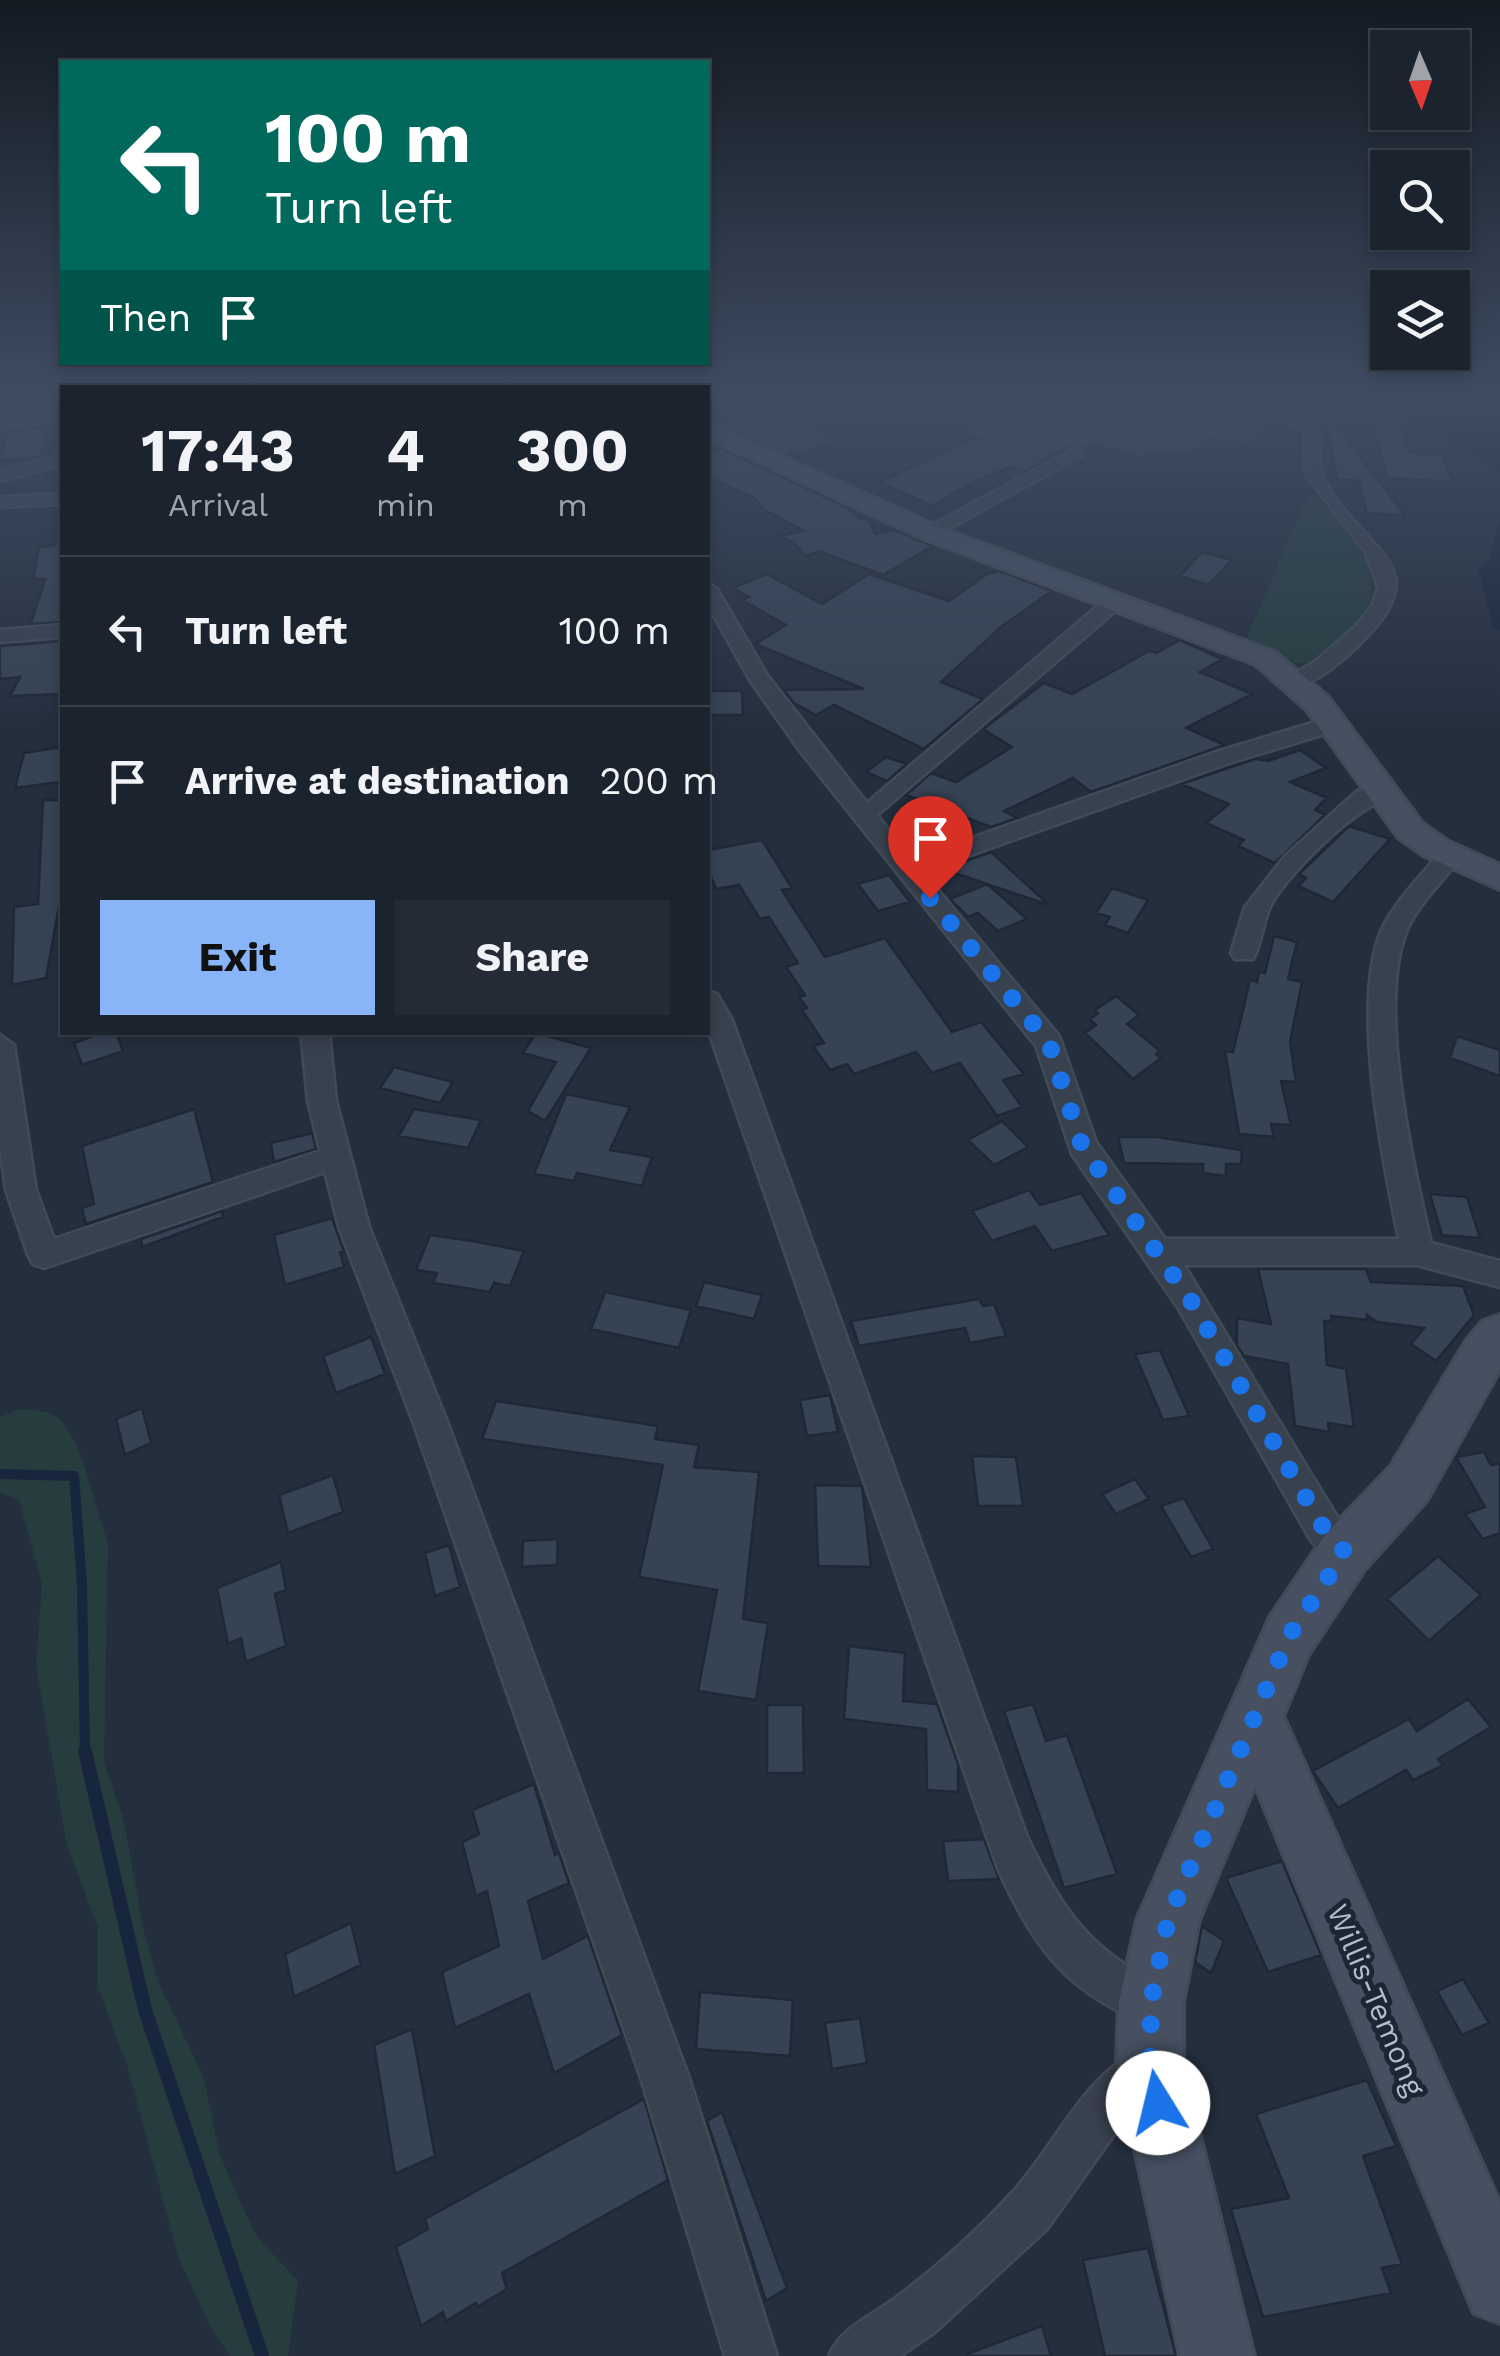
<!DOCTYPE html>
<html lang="en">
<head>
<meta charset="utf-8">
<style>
  :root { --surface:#1b232e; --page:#242b36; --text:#f1f3f6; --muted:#a0a4aa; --line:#39404a; --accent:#8ab4f8 }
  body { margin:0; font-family:"Work Sans",sans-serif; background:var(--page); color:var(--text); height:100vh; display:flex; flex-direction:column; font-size:38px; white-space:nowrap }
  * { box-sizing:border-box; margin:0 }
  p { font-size:32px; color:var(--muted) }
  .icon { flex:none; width:55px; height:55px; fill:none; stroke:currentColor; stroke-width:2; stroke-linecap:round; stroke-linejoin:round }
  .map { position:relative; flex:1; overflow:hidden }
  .drawer { position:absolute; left:60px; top:385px; width:650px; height:650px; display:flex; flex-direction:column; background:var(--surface); border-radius:0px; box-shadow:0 5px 15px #0003,0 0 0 2px var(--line) }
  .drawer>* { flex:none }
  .hud { position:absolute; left:60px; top:60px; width:650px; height:305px; border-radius:0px; box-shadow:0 5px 15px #0003,0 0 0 2px var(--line); background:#00695c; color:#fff; overflow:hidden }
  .needle { width:65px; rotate:178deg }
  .buttons { position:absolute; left:1370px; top:30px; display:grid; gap:20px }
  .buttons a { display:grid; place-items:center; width:100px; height:100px; border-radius:0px; background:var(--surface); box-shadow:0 5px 15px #0003,0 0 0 2px var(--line); font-size:50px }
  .pin { position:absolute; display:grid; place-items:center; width:85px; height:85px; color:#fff; margin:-102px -42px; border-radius:50% 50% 50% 0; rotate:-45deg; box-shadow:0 0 10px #0007 }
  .pin .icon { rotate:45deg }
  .me { position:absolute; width:110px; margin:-55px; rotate:351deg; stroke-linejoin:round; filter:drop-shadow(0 0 8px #0008) }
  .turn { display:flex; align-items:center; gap:35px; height:210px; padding:0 40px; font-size:45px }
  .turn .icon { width:130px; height:130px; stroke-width:2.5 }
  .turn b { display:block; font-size:70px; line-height:85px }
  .then { display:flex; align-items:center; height:95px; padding:0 40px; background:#0003; gap:20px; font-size:38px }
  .eta { display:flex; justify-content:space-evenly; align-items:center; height:170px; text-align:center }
  .eta b { font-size:60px; font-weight:700; line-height:70px }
  .button { display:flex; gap:20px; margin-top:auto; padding:20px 40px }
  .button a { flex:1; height:115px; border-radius:0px; background:var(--accent); color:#111; font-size:40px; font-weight:700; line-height:115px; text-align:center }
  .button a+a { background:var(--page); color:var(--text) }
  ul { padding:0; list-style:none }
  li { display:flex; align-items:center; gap:30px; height:150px; padding:0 40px; border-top:2px solid var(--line) }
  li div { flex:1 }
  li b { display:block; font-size:38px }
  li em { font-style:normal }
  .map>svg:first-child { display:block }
</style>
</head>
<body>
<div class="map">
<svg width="1500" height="2356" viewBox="0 0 1500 2356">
  <rect width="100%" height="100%" fill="#242f3e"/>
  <!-- green -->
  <path fill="#263c3f" d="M1313 494C1350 528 1397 580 1355 631 1345 643 1330 652 1319 663H1295L1247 637 1305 501Z
    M21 1409C30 1410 44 1410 52 1414 84 1431 93 1510 108 1541L104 1762 124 1821 143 1928 159 1984 204 2078 219 2152 239 2200 257 2237 298 2281 288 2356H231L213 2332 178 2256 127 2065 98 1987V1927L67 1846 36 1665 42 1584 19 1499 0 1493V1417Z"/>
  <!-- water -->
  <path fill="#17263c" d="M1396 398H1500V476L1442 435 1391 414 1401 405Z
    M1500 522V630L1493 627 1478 567 1488 560Z"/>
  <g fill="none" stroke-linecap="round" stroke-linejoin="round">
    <!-- stream-far1 -->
    <path stroke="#17263c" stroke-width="10" d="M0 1474 74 1476 82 1584 85 1754"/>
    <!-- stream -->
    <path stroke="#17263c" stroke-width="14" d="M85 1751 145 2010 262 2356"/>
  </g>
  <!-- building -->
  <path fill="#364354" stroke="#1f2835" stroke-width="2.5" d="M766 398H789L791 407 835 442 800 454 788 451 797 459 718 424 770 415Z
    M926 398H1039L1041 399 980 424Z
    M1189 398H1207L1270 420 1249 444 1210 439 1184 457 1159 450 1141 459 1095 444 1083 449 1073 445 1023 472 1011 467 975 481 932 506 880 482 977 437 987 438 1064 407H1081L1141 426Z
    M1323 407 1360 457 1406 516 1367 513 1359 481 1337 479Z
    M1372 421 1400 423 1409 452 1442 456 1453 482 1387 478Z
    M51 427 40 457 0 460 8 431Z
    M721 448 846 507 860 519 868 518 875 534 894 530 933 546 883 575 819 551 806 556 793 542 779 536 804 531 765 510 753 497 708 477V452Z
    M56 540 62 541V622L31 624 45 579H33L39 547 55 545Z
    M1202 552 1232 560 1208 585 1180 576Z
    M1000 571 1052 591 1002 626 941 682 983 699 924 749 834 705 816 715 794 703 784 690 864 689 755 644 786 625 742 600 749 597 733 588 767 574 822 604 869 574 949 601 987 574Z
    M1180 640 1222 659 1200 672 1252 694 1186 728 1225 745 1091 792 1073 778 1004 811 1017 818 991 827 906 795 931 773 956 782 1012 747 983 729 1044 683 1072 694 1149 651 1156 653Z
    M62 641V694L10 696 20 677 0 679V646Z
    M708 691H742L743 715H708Z
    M62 747 60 782 15 788 24 753Z
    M1300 750 1326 768 1290 782 1327 798 1315 810 1325 815 1275 863 1238 846 1244 840 1206 823 1229 804 1181 784 1255 759 1268 761Z
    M886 757 907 764 887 781 866 772Z
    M43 800H62V890L46 978 12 985 14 907 38 904Z
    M1349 826 1390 839 1333 902 1298 886 1306 878 1299 874Z
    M762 840 792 888 782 890 825 957 885 938 952 1032 981 1022 1024 1074 1003 1080 1022 1107 997 1116 960 1063 932 1073 916 1052 854 1074 847 1064 830 1070 813 1046 824 1043 802 1010 807 1008 799 997 805 995 786 967 798 963 769 917 760 919 739 885 716 889 708 869V850Z
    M991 852 1049 905 943 869Z
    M889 875 910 902 878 911 858 884Z
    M987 884 1027 919 998 931 978 913 968 917 950 899Z
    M1112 888 1148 900 1128 933 1105 925 1110 917 1096 913Z
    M1274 936 1297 942 1288 979 1302 982 1290 1042 1296 1082 1281 1081 1291 1125 1271 1124 1274 1137 1239 1134 1225 1051 1233 1052 1250 980 1257 982 1259 972 1265 973Z
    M1116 996 1139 1015 1127 1024 1160 1051 1156 1054 1161 1058 1133 1079 1085 1033 1096 1025 1090 1019 1098 1013 1095 1010Z
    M104 1032H116L123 1051 82 1065 74 1043Z
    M536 1033 591 1048 545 1121 528 1111 556 1062 523 1053Z
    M1457 1036 1500 1050V1076L1450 1058Z
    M394 1067 453 1082 440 1103 380 1088Z
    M566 1094 630 1107 610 1150 652 1157 642 1186 577 1173 574 1181 534 1174Z
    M194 1109 213 1182 86 1224 82 1208 94 1204 82 1146Z
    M414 1109 481 1120 468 1148 399 1136Z
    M1002 1121 1028 1147 994 1165 968 1140Z
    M312 1133 316 1149 274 1162 271 1143Z
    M1118 1137H1157L1242 1150 1241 1164H1226V1176L1203 1173V1164L1124 1163Z
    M1029 1190 1040 1205 1081 1193 1109 1235 1052 1251 1035 1226 992 1241 972 1211Z
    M1430 1194 1467 1197 1480 1238 1442 1235Z
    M222 1211 223 1217 142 1247 141 1239Z
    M332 1218 344 1251 340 1252 344 1267 285 1285 274 1235Z
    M430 1235 472 1241 524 1251 510 1286 494 1283 490 1292 433 1283 437 1273 416 1270Z
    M1258 1269H1366L1371 1282 1463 1286 1474 1315 1436 1361 1411 1344 1424 1328 1377 1322 1367 1315V1320L1331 1316 1332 1321H1324L1327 1365 1346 1369 1354 1427 1328 1423 1329 1432 1295 1426 1288 1364 1244 1356 1237 1346V1318L1271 1324Z
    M704 1282 762 1295 754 1319 696 1306Z
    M605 1292 691 1310 679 1348 591 1329Z
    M979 1299 983 1306 994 1304 1006 1336 970 1343 965 1328 859 1346 851 1321Z
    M371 1337 385 1374 336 1393 323 1356Z
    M1160 1350 1189 1416 1163 1420 1135 1354Z
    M830 1395 838 1432 807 1436 800 1400Z
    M496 1401 658 1426 655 1439 699 1445 694 1467 759 1472 743 1619 768 1623 756 1700 698 1691 717 1590 639 1577 663 1465 482 1439Z
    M142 1408 151 1443 125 1455 116 1419Z
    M1484 1452 1491 1465 1500 1463V1533L1483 1539 1465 1514 1485 1507 1456 1457Z
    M972 1456 1016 1457 1023 1506H978Z
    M333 1475 343 1512 288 1533 279 1495Z
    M1135 1479 1149 1499 1116 1514 1102 1494Z
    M815 1485 862 1486 871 1567 818 1566Z
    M1184 1498 1213 1549 1191 1557 1161 1506Z
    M558 1539 557 1565 522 1567 523 1541Z
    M449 1545 460 1587 435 1596 425 1553Z
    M1438 1556 1481 1595 1429 1641 1387 1599Z
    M281 1562 286 1590 275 1594 286 1646 246 1662 241 1638 228 1644 217 1588Z
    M849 1646 905 1653 903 1701 937 1704 958 1764V1792L927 1790 926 1729 844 1719Z
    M1468 1699 1491 1727 1438 1759 1443 1765 1413 1780 1406 1770 1338 1808 1313 1771 1409 1719 1417 1731Z
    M1033 1704 1046 1741 1067 1735 1117 1874 1064 1888 1004 1711Z
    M767 1705H803L804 1773H767Z
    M534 1784 555 1855 559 1853 569 1883 528 1901 543 1959 588 1936 622 2035 554 2073 529 1994 455 2028 442 1972 499 1946 487 1891 476 1896 462 1842 479 1834 472 1810Z
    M984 1839 999 1879 948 1881 943 1841Z
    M1282 1861 1321 1955 1268 1972 1226 1878Z
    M351 1923 361 1965 294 1997 285 1954Z
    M1202 1926 1224 1941 1211 1973 1195 1962Z
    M1463 1979 1489 2023 1462 2035 1437 1991Z
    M700 1992 793 2000 790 2056 696 2049Z
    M860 2018 867 2063 832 2069 825 2023Z
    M412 2029 435 2156 395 2174 374 2045Z
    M1367 2080 1396 2146 1363 2156 1402 2264 1382 2268 1391 2293 1263 2317 1231 2209 1289 2198 1256 2114Z
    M644 2099 668 2180 502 2273 507 2289 477 2307 476 2303 446 2321 443 2312 421 2326 396 2247 428 2229 425 2219Z
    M722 2112 787 2288 766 2301 707 2121Z
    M1148 2248 1176 2356H1105L1083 2260Z
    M1042 2326 1051 2356H967V2354Z"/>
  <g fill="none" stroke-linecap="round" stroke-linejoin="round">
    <!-- minor casing -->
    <g stroke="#414a57" stroke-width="5">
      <path id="minor" d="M1053 398H1075L986 435 972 432Z
        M1109 398H1178L1170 403H1117Z
        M1211 398C1249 398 1285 408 1318 426 1324 443 1316 462 1324 479 1364 557 1449 564 1348 655 1332 669 1309 689 1287 684L1284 680 1316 661 1356 626 1372 606 1378 587 1365 551 1306 475 1304 431 1284 420Z
        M62 409V419L0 428V418Z
        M1075 448 1083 453 1081 456 935 536 920 532Z
        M62 455V465L0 481V471Z
        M62 494V504L0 507V497Z
        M708 583 717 589 767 675 867 803 1107 598H1121V606L877 815 912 859 1213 753 1325 719H1341V729L1229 763 923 872 1059 1036 1096 1142 1165 1239H1399C1383 1162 1350 1001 1382 929 1396 900 1422 875 1442 850H1458L1462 855C1445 880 1419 902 1407 930 1376 1003 1413 1165 1431 1243L1500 1261V1287L1417 1265H1184L1336 1515 1364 1552 1358 1565 1345 1570 1332 1565 1310 1539 1179 1309 1072 1154 1036 1046 800 751 750 680 708 605Z
        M62 625V637L0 642V630Z
        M1380 787 1388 789V799C1355 807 1286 875 1270 907 1262 924 1262 943 1253 959H1235L1231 953 1245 907 1285 856 1357 791Z
        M708 991 717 994 732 1020 1028 1839C1063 1911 1092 1955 1167 1986L1174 2002 1167 2018 1151 2025C1067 1994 1035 1949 998 1869L708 1029Z
        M301 1032H329L336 1101 369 1227 448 1424 689 2078 777 2356H725L641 2078 414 1424 339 1227 325 1172 44 1268 33 1264 28 1255 6 1190 0 1147V1035L14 1045 36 1190 54 1239 320 1151 308 1101Z
        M1150 2044 1167 2050 1173 2067 1167 2084 1120 2126 1047 2229 935 2332 900 2356H829C841 2327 872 2316 897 2297 936 2268 978 2230 1011 2194 1057 2145 1084 2071 1150 2044Z"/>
    </g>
    <!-- secondary casing -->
    <g stroke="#414a57" stroke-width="6">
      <path id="secondary" d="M708 423 938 527 1275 652 1328 697 1422 823 1447 841 1500 865V889L1423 855 1398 837 1306 709 1255 664 920 537 708 438Z
        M1500 1315V1369L1427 1500 1364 1570 1308 1655 1283 1716 1500 2204V2323L1474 2313 1255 1785 1199 1920 1183 2002V2067L1254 2356H1180L1117 2067 1119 2002 1137 1920 1270 1617 1326 1534 1391 1466 1466 1341 1483 1321Z"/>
    </g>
    <!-- minor -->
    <use href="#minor" fill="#38414e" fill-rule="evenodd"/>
    <!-- secondary -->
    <use href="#secondary" fill="#465061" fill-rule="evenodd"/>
  </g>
  <!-- sky -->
  <linearGradient id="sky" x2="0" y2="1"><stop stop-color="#141a22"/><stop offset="0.55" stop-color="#3f4d63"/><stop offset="1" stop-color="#3f4d63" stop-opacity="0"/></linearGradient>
  <rect width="1500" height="728" fill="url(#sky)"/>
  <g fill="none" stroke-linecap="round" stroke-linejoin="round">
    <!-- route -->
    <path stroke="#1a73e8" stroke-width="18" stroke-dasharray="0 32.4" d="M930 898 1049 1043 1082 1146 1190 1299 1323 1527 1345 1552 1289 1636 1168 1920 1151 2002 1150 2067 1158 2103"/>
  </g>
  <g text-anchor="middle" stroke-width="10" stroke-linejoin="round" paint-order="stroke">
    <!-- near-street labels -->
    <g font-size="30" fill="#b4bcc9" stroke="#1d2633">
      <text transform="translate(1376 2000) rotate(67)" y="10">Willis-Temong</text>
    </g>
  </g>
</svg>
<div class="buttons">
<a><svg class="needle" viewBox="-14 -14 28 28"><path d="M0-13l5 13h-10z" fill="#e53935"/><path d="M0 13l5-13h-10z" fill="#a0a4aa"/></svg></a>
<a><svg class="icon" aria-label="search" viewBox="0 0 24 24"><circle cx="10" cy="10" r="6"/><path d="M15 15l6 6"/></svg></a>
<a><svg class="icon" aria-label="layers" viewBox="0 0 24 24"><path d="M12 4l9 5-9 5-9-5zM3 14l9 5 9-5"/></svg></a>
</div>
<div class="pin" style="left:930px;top:898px;background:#d93025"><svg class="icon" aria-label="arrive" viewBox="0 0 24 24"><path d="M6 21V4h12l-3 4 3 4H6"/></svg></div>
<svg class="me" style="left:1158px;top:2103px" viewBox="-20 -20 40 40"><circle r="19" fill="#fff"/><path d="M0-13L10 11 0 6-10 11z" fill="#1a73e8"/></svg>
<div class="hud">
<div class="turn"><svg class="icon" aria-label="left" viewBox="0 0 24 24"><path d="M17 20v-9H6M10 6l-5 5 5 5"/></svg><div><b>100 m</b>Turn left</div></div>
<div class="then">Then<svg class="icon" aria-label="arrive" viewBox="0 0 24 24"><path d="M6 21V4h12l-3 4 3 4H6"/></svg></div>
</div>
<section class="drawer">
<div class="eta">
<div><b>17:43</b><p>Arrival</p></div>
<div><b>4</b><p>min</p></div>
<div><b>300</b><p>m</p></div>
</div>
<ul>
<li><svg class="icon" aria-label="left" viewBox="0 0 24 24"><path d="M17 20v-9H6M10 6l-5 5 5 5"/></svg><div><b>Turn left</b></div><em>100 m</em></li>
<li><svg class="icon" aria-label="arrive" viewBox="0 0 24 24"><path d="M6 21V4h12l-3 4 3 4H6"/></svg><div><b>Arrive at destination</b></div><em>200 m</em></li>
</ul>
<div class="button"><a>Exit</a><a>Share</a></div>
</section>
</div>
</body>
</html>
